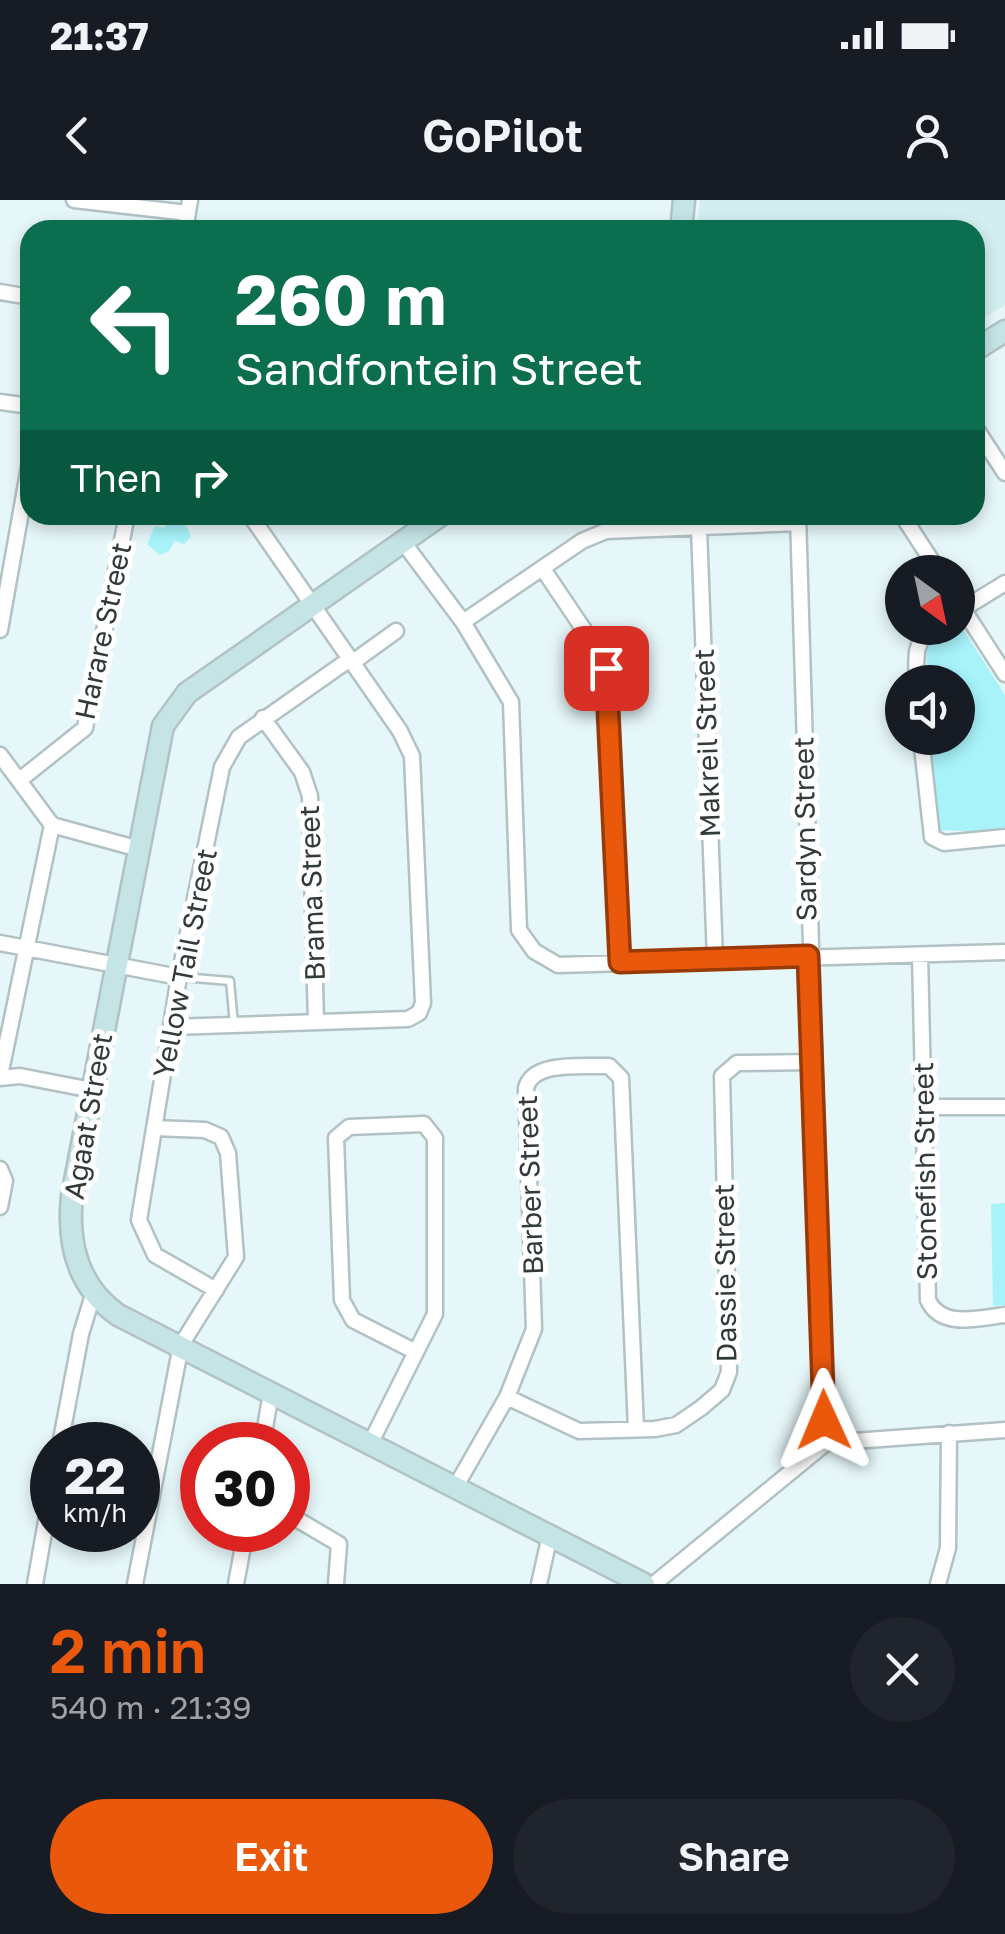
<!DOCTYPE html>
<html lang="en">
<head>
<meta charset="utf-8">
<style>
  :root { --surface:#171b24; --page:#20242c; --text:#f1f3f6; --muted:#9ea1a6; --accent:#ea580c }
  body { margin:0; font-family:"Golos Text",sans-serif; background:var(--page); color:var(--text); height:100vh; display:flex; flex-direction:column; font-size:38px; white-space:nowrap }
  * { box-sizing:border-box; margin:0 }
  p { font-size:32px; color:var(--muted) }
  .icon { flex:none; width:55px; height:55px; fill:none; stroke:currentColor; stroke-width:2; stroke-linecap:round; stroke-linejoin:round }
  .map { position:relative; height:1384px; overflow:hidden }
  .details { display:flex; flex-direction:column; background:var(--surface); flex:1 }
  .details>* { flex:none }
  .top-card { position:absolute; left:20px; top:20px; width:965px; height:305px; border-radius:30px; box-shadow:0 5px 15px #0003; background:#0b6e4f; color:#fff; overflow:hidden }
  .needle { width:65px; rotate:147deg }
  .buttons { position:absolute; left:885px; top:355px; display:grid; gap:20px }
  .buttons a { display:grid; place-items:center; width:90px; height:90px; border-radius:50%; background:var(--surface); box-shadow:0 5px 15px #0003; font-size:50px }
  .speed { position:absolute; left:30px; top:1222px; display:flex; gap:20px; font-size:50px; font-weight:700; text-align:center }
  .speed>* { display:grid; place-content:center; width:130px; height:130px; border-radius:50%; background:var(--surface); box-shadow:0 5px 15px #0003; line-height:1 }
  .speed small { font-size:25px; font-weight:400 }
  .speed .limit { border:15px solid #d22; background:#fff; color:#111 }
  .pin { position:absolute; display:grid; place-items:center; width:85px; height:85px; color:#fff; margin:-42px; border-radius:20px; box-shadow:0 5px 15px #0006 }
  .me { position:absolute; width:110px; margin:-55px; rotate:359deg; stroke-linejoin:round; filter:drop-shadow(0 0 8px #0008) }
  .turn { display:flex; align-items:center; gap:35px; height:210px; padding:0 50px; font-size:45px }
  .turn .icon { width:130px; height:130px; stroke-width:2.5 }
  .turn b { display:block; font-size:70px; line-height:85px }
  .then { display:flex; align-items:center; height:95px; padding:0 50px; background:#0003; gap:20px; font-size:38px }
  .round { display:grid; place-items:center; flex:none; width:105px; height:105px; border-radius:52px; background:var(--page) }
  .headline { display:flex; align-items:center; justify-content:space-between; height:170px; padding:0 50px }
  h1 { font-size:60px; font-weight:600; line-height:75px; color:var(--accent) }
  .action { display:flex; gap:20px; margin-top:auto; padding:20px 50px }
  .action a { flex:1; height:115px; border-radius:60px; background:var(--accent); color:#fff; font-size:40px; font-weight:600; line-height:115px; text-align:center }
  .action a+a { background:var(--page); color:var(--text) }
  .status { display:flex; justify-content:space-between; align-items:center; height:70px; padding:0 50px; background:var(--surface); direction:ltr }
  .status svg { height:28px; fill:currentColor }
  header { display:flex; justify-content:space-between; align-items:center; height:130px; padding:0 50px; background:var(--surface); font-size:45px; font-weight:600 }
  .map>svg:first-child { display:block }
</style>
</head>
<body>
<div class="status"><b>21:37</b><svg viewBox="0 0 49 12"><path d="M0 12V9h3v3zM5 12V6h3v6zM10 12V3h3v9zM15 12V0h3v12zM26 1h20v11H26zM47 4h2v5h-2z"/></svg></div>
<header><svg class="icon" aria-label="back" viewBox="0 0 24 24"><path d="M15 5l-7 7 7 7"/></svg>GoPilot<svg class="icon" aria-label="person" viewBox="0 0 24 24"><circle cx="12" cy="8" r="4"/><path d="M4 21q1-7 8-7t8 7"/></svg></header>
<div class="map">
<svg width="1005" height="1384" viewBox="0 0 1005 1384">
  <rect width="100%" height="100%" fill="#e6f7f9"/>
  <!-- built -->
  <path fill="#d3eef0" d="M700 0H1005V105L975 123V30H697Z"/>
  <!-- green -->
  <path fill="#a8f3fa" d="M172 317 184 321 191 337 184 344 175 341 169 351 160 355 147 344 155 326 164 328Z
    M959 423 1005 495V630L1001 632 935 630 930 538H958V482H928L926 446Z
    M1005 1003V1105L993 1106 991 1004Z"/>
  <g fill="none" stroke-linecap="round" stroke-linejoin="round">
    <!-- lane casing -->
    <g stroke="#b2c2c4" stroke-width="11">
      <path id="lane" d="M182 777 230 781 234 824"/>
    </g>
    <!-- street casing -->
    <g stroke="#b2c2c4" stroke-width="19">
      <path id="street" d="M74 0 188 13
        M185 30 190 0
        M303 30H338
        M0 92 30 97
        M0 202 30 206
        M975 227 1005 273
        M798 315 826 1243
        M902 315 939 372
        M699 328 715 759
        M403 342 463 422 511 502 519 730 534 751 558 765 1005 752
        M543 369 603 458 608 474 619 762
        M958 401 1005 474
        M958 412 1005 383
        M463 422 582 341 606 331 798 323
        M0 430 30 261
        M353 462 396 431
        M917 482C916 460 913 442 932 428
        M263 518 302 572 310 596 316 822
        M921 538 932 637 944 643 1005 637
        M0 555 52 625 139 649
        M21 579 85 528 127 315
        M0 743 179 777
        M920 755 928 1100C941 1129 979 1118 1005 1115
        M171 827 408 819 419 813 423 803 412 556 400 531 250 315
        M0 876 52 625
        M0 878 20 876 92 890
        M924 907H1005
        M0 969 5 981 0 1007
        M216 1090 155 1055 139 1020 179 777 222 567 239 537 350 459
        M507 1197 579 1231 655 1229 676 1225 701 1208 722 1190 729 1172 722 876 737 863 812 862
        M371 1242 435 1114V938L424 924 349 927 336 938 342 1100 353 1120 416 1152
        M60 1245 81 1134 93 1095
        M262 1245 271 1193
        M456 1286 507 1197 534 1129 526 888C533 860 585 867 609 866L621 878 636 1229
        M288 1314 339 1344 336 1384
        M35 1384 52 1287
        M135 1384 181 1145 236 1057 228 953 221 937 205 930 154 928
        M236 1384 246 1330
        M539 1384 550 1335
        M654 1384 826 1243 1005 1230
        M938 1384 948 1348 949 1233"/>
    </g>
    <!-- secondary casing -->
    <g stroke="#b2c2c4" stroke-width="25">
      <path id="secondary" d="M681 30 684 0
        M975 150 1005 131
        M441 315 187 493 163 526 72 996C67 1044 78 1087 118 1115L644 1384"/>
    </g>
    <!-- lane -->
    <use href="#lane" stroke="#fff" stroke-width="6"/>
    <!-- street -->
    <use href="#street" stroke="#fff" stroke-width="14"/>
    <!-- secondary -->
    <use href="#secondary" stroke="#c4e4e6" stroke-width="20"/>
  </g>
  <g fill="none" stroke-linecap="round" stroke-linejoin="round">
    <!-- route casing -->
    <g stroke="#983908" stroke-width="25">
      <path id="route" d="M606 468 620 762 808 756 824 1220"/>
    </g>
    <!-- route -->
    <use href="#route" stroke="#ea580c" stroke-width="18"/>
  </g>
  <g text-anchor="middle" stroke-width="10" stroke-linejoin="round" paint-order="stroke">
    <!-- street labels -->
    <g font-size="28" fill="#333a3a" stroke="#fff">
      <text transform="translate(103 431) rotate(-78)" y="10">Harare Street</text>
      <text transform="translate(707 543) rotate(-92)" y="10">Makreil Street</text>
      <text transform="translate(805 629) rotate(-91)" y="10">Sardyn Street</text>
      <text transform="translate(312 693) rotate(-92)" y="10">Brama Street</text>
      <text transform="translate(185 763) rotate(-79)" y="10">Yellow Tail Street</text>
      <text transform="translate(88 916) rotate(-80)" y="10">Agaat Street</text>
      <text transform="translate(925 971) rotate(-91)" y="10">Stonefish Street</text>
      <text transform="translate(530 985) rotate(-92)" y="10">Barber Street</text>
      <text transform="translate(725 1073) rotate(-91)" y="10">Dassie Street</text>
    </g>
  </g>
</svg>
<div class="buttons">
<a><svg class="needle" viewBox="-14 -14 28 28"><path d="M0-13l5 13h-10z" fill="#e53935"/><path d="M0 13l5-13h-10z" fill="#9ea1a6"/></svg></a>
<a><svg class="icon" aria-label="sound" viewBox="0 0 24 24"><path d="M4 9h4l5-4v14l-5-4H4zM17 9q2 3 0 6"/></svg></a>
</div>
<div class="speed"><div>22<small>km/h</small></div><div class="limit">30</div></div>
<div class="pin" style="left:606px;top:468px;background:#d93025"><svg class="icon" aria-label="arrive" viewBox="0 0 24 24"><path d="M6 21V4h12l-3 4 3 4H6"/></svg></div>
<svg class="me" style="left:824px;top:1220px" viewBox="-20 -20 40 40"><path d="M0-17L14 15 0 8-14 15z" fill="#ea580c" stroke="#fff" stroke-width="4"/></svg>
<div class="top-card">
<div class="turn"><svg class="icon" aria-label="left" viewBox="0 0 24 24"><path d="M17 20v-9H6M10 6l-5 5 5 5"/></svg><div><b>260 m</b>Sandfontein Street</div></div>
<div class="then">Then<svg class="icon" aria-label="right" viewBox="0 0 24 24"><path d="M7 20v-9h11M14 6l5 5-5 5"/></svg></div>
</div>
</div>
<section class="details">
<div class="headline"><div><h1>2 min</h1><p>540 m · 21:39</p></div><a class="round"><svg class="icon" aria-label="close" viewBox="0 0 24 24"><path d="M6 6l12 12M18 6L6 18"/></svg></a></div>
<div class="action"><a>Exit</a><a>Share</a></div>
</section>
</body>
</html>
